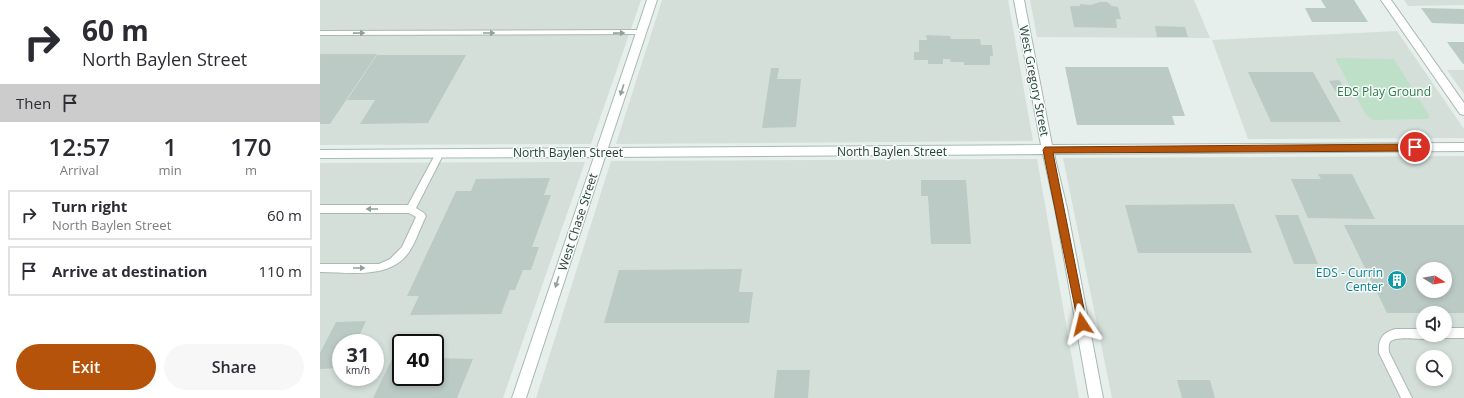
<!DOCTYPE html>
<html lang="en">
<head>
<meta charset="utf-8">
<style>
  :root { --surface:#fff; --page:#f7f7f7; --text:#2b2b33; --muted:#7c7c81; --line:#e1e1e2; --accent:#b45309 }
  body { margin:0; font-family:"Open Sans",sans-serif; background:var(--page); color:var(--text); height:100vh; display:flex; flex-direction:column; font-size:15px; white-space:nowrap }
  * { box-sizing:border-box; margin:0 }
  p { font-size:13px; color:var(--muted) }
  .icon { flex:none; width:22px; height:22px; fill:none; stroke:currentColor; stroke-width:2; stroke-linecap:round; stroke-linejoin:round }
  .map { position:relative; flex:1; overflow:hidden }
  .panel { display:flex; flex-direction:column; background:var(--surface); width:320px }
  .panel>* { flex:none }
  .banner { background:#fff; color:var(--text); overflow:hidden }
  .needle { width:26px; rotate:101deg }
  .controls { position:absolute; left:1096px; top:262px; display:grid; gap:8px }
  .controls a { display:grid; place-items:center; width:36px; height:36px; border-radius:50%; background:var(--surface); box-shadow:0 2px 6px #0003; font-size:20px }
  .speed { position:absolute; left:12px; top:334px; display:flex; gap:8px; font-size:20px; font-weight:700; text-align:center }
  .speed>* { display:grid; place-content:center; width:52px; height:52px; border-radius:50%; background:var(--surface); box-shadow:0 2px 6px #0003; line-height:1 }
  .speed small { font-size:10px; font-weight:400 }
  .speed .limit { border:2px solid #111; border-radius:6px; background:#fff; color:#111 }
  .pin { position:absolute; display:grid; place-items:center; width:34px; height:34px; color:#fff; margin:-17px; border:2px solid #fff; border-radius:50%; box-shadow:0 1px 4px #0007 }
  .me { position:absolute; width:44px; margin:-22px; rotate:350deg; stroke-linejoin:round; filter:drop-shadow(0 0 3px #0008) }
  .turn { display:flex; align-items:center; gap:14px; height:84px; padding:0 16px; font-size:18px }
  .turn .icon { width:52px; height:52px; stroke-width:2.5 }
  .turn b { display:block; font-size:28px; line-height:34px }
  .then { display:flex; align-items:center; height:38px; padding:0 16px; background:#0003; gap:8px; font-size:15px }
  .eta { display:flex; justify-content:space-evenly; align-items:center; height:68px; text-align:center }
  .eta b { font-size:24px; font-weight:600; line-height:28px }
  .action { display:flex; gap:8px; margin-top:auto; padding:8px 16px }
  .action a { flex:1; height:46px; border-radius:24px; background:var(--accent); color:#fff; font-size:16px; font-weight:600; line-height:46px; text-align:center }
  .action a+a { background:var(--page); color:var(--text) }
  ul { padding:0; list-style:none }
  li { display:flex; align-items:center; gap:12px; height:50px; margin:0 8px 6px; padding:0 8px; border:2px solid var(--line); border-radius:0px }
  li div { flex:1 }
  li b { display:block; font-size:15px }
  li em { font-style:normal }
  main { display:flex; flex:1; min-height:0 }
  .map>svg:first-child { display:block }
</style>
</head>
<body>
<main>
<section class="panel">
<div class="banner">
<div class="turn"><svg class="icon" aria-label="right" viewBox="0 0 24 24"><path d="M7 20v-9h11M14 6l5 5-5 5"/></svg><div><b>60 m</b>North Baylen Street</div></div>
<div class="then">Then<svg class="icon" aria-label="arrive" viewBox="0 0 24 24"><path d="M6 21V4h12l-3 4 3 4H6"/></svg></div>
</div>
<div class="eta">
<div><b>12:57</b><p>Arrival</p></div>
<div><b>1</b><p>min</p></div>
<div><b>170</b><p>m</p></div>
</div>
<ul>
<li><svg class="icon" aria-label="right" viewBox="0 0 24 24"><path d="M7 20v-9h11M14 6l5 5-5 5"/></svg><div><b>Turn right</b><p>North Baylen Street</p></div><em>60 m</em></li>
<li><svg class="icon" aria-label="arrive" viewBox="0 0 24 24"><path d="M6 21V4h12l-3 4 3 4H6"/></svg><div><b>Arrive at destination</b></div><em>110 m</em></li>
</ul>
<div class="action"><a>Exit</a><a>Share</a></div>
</section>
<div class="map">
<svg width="1144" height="398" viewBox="0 0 1144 398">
  <rect width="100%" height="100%" fill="#e6efeb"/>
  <!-- built -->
  <path fill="#d4dfda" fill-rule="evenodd" d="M0 0H321L271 144 0 145Z
    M342 0H688L713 141 296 144Z
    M710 0H874L890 38 717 37Z
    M1084 0H1144V5L1088 6Z
    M1077 31 1144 129V138L928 139 892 40Z
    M1127 70H1144V94Z
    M1144 156V398H792L743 158ZM1103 269H1125V291H1103ZM1103 313H1125V335H1103ZM1103 357H1125V379H1103Z
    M717 159 759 398H216L291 161Z
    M265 162 183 398H0V163ZM21 343H55V377H21ZM81 343H115V377H81Z"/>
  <!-- green -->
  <path fill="#bfe0c8" d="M1015 58 1074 59 1109 115 1108 119 1053 120 1046 115Z"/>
  <!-- building -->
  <path fill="#bbcac4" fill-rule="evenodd" d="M1001 0H1034L1048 22H992L985 8H1006Z
    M780 2H787L792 6 798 7 801 19H796L797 28 754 27 750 6H760V4L771 5Z
    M1101 8 1144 9V24L1112 23Z
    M835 26 865 27 868 37H837Z
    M606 35 630 36 631 39H660L661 45H672L673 56H670V65H644V62H631L630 59H623V64H608V60H594V52H599V40H607Z
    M1127 42H1144V64H1143Z
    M0 54H57L10 124H0Z
    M57 55H146L108 123 40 124 55 100H27Z
    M745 67H848L865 116H852L855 125H757Z
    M451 68H459L457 79H481L476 127 442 128Z
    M928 72H993L1021 122H951Z
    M1019 80 1030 98H1020L1009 81Z
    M998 174H1032L1055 219 988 218 971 179H1001Z
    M230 178 224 195H231L212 247H219L211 270H203L195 290H190L181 314 90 315 99 296H87L136 191H151L156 179Z
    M601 180H646L651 244H611L608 196H601Z
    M914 204 932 253H818L805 205Z
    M955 215H978L998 264H974Z
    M1024 225H1144V313H1067ZM1103 269H1125V291H1103Z
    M422 269 419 292H433L429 323H284L299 270Z
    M46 321 36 343H21V368L0 369V353L16 322Z
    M73 357H81V377H115V358L153 359 137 398H53Z
    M457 370H490L488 398H454Z
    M857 380H890L895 398H862Z"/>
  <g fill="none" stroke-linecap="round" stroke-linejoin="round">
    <!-- lane casing -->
    <g stroke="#a8b8b2" stroke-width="2">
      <path id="lane" d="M321 30H324V34L0 35V31Z
        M120 150 124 153 96 208 104 213 106 216C100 228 96 242 89 252 70 280 29 272 0 272V264H59L70 259 82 247 96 217 89 213H0V205H88L117 151Z
        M1125 328H1144V338H1125L1121 336V335H1125Z
        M1075 329H1103V335H1108L1107 337 1103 339C1096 339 1074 336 1070 342 1068 345 1069 349 1069 352L1092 398H1081L1059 353C1058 339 1062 333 1075 329Z"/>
    </g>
    <!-- street casing -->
    <g stroke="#a8b8b2" stroke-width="2">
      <path id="street" d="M1061 0H1071L1144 103V115L1140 114Z"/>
    </g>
    <!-- secondary casing -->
    <g stroke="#a4bbb3" stroke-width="2">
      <path id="secondary" d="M327 0H337L288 148 721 145 694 0H704L732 145 1144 143V151L734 154 747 208 783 398H769L735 208 723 154 285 157 206 398H192L274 157 0 158V150L277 148Z"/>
    </g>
    <!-- lane -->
    <use href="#lane" fill="#fff" fill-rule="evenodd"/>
    <!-- street -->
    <use href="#street" fill="#fff" fill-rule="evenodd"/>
    <!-- secondary -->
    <use href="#secondary" fill="#fff" fill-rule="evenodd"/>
  </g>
  <!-- one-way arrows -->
  <defs><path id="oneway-solid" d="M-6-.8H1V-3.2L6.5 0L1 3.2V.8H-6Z"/></defs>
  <g fill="#92a09c">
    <use href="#oneway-solid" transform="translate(39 33) rotate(-1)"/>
    <use href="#oneway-solid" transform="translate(169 33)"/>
    <use href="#oneway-solid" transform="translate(299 33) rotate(-1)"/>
    <use href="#oneway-solid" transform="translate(302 90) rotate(108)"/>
    <use href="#oneway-solid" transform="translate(52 209) rotate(180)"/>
    <use href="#oneway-solid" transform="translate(39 268)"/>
    <use href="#oneway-solid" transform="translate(237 282) rotate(108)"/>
  </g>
  <!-- route -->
  <path fill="#b45309" stroke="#753606" d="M1095 144 1099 147 1095 151 733 153 767 324 766 328 762 329 759 328 723 150 725 147Z"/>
  <!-- icons -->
  <defs>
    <g id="building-disc" transform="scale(1)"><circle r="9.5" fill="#0f9aa8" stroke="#f7fbf9"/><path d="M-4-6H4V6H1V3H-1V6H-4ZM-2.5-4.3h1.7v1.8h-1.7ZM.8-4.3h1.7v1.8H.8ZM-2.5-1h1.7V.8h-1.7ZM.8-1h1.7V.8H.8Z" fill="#fff"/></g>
  </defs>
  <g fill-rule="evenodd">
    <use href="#building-disc" x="1077" y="280"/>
  </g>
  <g text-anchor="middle" stroke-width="3" stroke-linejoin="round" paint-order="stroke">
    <!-- street labels -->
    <g font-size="12" fill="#24423a" stroke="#f7fbf9">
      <text transform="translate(714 81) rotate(79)" y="4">West Gregory Street</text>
      <text x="572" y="156">North Baylen Street</text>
      <text x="248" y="157">North Baylen Street</text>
      <text transform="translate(258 222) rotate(-72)" y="4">West Chase Street</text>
    </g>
    <!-- park labels -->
    <g font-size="12" fill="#2d7a4b" stroke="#f7fbf9">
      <text x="1064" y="96">EDS Play Ground</text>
    </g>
    <!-- culture labels -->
    <g font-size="12" fill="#0d838f" stroke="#f7fbf9" text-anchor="end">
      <text x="1063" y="277">EDS - Currin<tspan x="1063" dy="14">Center</tspan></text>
    </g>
  </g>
</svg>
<div class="controls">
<a><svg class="needle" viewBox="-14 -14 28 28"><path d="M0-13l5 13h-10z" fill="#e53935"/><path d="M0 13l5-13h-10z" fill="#7c7c81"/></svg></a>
<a><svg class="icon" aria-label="sound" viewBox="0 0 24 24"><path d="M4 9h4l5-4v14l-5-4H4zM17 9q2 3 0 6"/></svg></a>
<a><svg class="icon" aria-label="search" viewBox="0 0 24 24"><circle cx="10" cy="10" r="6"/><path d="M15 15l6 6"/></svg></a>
</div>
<div class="speed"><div>31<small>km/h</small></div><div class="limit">40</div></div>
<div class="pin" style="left:1095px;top:147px;background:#d93025"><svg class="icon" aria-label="arrive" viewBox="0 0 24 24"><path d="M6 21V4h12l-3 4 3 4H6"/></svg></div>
<svg class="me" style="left:762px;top:324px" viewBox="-20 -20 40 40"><path d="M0-17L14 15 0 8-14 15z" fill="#b45309" stroke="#fff" stroke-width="4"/></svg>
</div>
</main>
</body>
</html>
